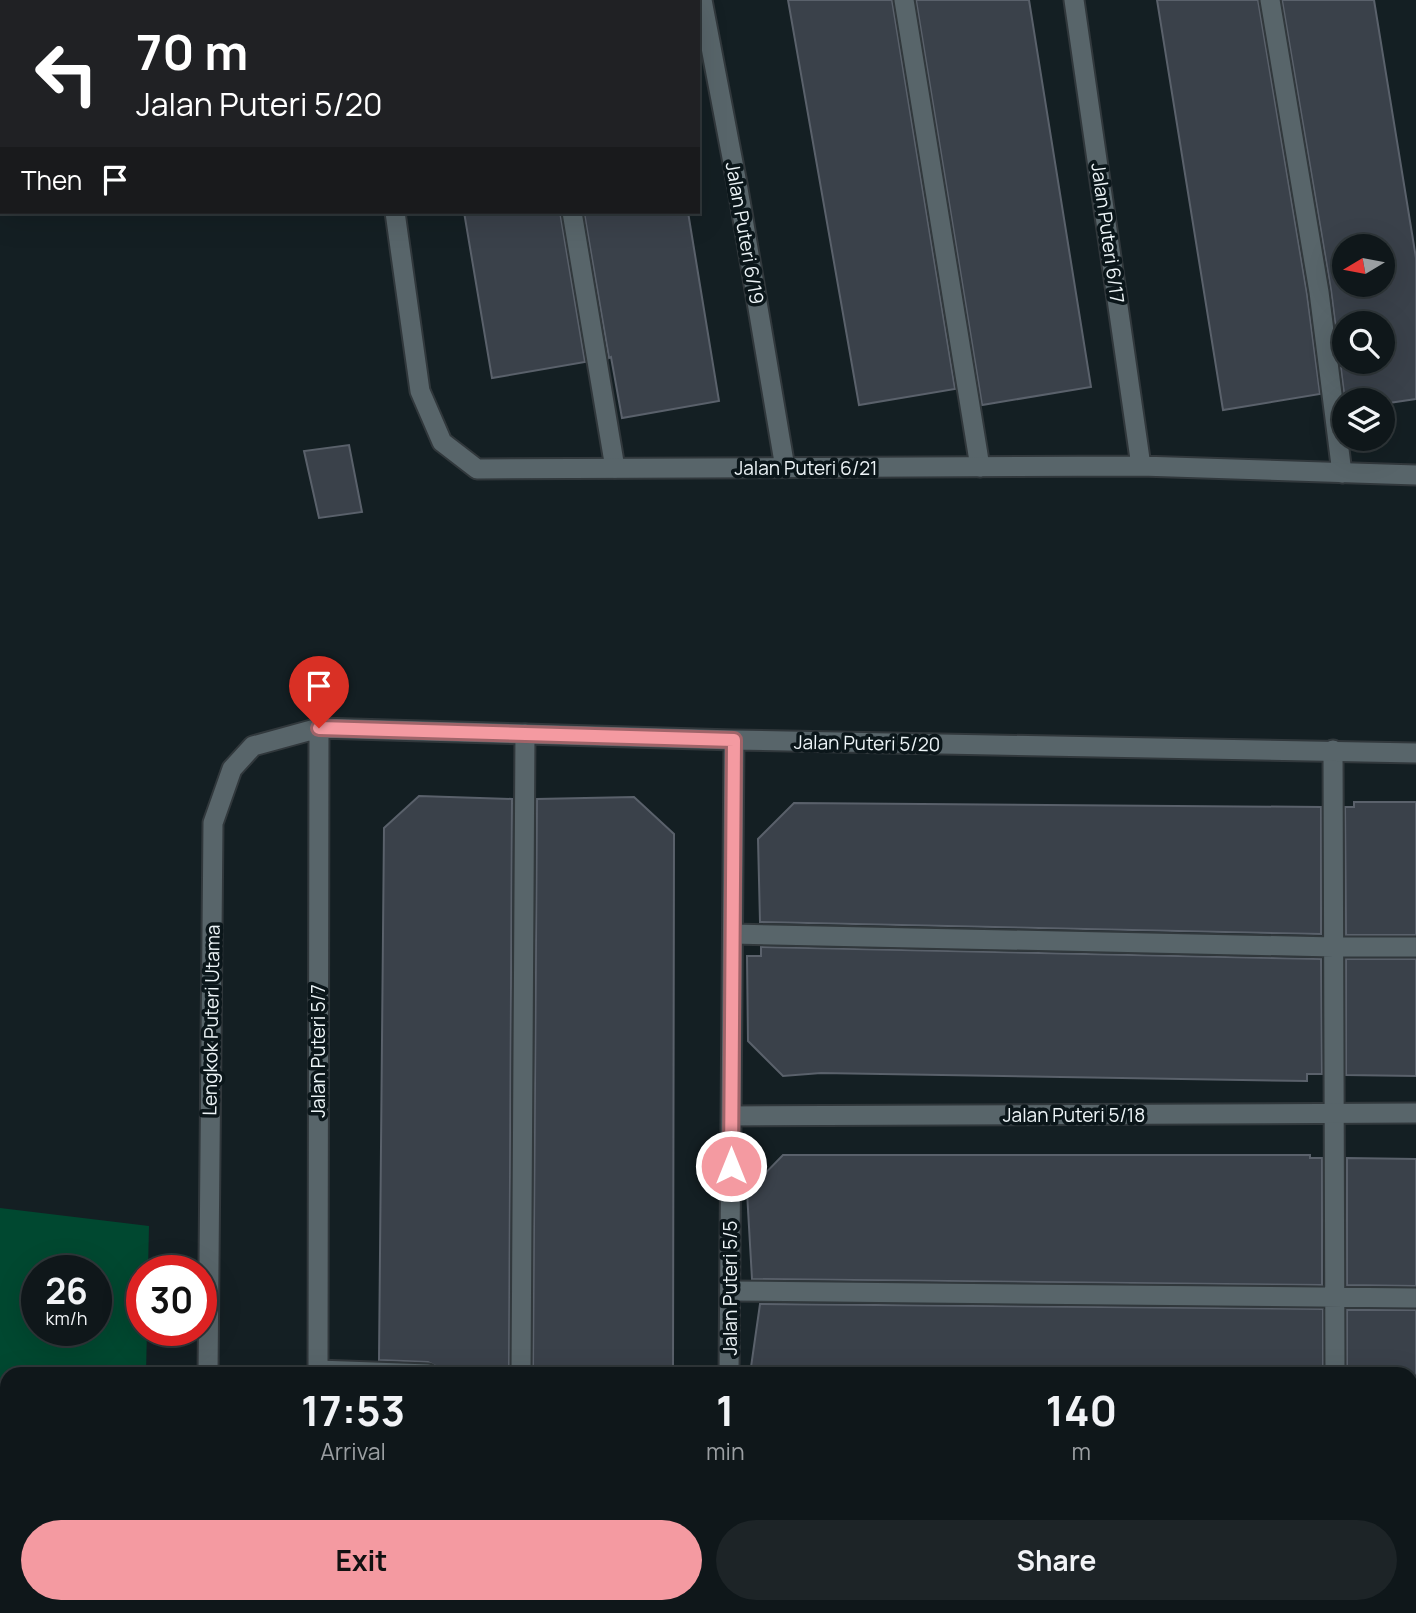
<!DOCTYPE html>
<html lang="en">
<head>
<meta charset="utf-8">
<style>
  :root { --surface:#0f171a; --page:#1d2427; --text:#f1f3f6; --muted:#9b9fa2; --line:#2f3639; --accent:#f49aa1 }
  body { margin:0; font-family:Manrope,sans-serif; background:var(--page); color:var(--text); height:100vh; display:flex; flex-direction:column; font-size:26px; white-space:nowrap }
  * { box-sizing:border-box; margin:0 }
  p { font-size:23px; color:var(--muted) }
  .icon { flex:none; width:38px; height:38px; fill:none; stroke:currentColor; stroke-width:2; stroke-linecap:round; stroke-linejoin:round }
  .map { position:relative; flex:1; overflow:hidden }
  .drawer { position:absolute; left:0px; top:1367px; width:1418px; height:247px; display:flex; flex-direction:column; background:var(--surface); border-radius:21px 21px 0 0; box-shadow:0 7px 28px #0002,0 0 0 2px var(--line) }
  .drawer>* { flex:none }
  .hud { position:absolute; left:0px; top:0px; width:700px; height:214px; box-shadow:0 7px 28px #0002,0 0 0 2px var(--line); background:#202124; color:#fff; overflow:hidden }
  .needle { width:46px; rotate:260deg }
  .buttons { position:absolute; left:1332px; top:234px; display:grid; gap:14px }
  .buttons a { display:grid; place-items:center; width:63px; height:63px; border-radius:50%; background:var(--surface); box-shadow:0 7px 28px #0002,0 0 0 2px var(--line); font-size:35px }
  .speed { position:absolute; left:21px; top:1255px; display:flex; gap:14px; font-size:35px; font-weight:700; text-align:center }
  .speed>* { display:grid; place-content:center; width:91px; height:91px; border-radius:50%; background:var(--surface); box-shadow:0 7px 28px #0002,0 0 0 2px var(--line); line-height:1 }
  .speed small { font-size:18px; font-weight:400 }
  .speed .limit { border:10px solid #d22; background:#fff; color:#111 }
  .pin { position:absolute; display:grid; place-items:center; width:60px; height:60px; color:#fff; margin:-72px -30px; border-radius:50% 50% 50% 0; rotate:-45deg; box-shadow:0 0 7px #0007 }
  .pin .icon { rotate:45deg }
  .me { position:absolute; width:77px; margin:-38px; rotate:0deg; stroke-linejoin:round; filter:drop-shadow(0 0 5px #0008) }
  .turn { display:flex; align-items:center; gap:24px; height:147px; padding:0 21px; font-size:32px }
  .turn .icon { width:91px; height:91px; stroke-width:2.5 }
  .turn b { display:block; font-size:49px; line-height:60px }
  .then { display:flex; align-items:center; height:66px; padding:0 21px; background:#0003; gap:14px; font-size:26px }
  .eta { display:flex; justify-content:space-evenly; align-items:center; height:119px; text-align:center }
  .eta b { font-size:42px; font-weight:700; line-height:49px }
  .cta { display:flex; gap:14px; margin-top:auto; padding:14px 21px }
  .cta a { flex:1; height:80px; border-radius:42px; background:var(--accent); color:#111; font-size:28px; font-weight:700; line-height:80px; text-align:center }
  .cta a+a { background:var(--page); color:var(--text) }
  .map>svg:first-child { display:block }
</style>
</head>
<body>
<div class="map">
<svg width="1416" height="1613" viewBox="0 0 1416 1613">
  <rect width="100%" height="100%" fill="#141f23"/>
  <!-- green -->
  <path fill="#004830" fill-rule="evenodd" d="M0 1208 149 1226 148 1270H142V1330H147L146 1374H7V1606H142V1613H0ZM37 1270H96V1330H37Z"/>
  <!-- building -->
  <path fill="#3a414a" stroke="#5a616b" stroke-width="2" fill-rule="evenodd" d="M788 0H892L955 389 859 405Z
    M916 0H1029L1091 387 982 405Z
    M1157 0H1258L1307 294 1320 394 1223 410Z
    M1282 0H1374L1416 258V399L1382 404V401H1345L1331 290ZM1344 247H1382V285H1344ZM1344 324H1382V362H1344Z
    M464 212H560L585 362 492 378Z
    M584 212H688L719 401 622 418 611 357 609 358Z
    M349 445 362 512 319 518 304 451Z
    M419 796 512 799 509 1369 439 1368 428 1362 379 1360 384 828Z
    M634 797 674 834 673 1372H546V1369H533L537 799Z
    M1354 802H1416V935H1346L1345 807H1354Z
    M794 803 1321 807V934L760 922 758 839Z
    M761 947 1321 959 1322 1074H1307V1081L821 1073 783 1076 748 1041 747 956H761Z
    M1346 959H1416V1076L1346 1075Z
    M783 1155H1310V1158H1322V1285L752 1279 747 1192Z
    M1347 1158 1416 1159V1286L1347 1285Z
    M760 1304 1323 1309V1374H750Z
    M1347 1310H1416V1374H1347Z"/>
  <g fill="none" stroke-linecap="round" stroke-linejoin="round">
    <!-- service casing -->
    <g stroke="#31383c" stroke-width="23">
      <path id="service" d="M537 0V2
        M904 0 980 467
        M1270 0 1319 292 1342 473
        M185 2 188 0
        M572 212 615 468
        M1333 750 1335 1374
        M733 934 1334 947H1416
        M730 1291 1416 1298
        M318 1370 428 1374
        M521 1374 525 734
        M1336 1606V1613
        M520 1613V1606"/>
    </g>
    <!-- minor casing -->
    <g stroke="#31383c" stroke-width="23">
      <path id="minor" d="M702 0 738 189 785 468
        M1074 0 1141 466
        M465 2 467 0
        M395 212 420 391 442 442 477 469 1141 466 1416 475
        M731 1116 1416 1113
        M208 1374 213 823 232 769 253 746 319 728 734 740 1416 753
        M318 1374 319 728
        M729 1374 734 740
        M1410 1470H1416
        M206 1613V1606
        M318 1613V1606
        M728 1613V1606"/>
    </g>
    <!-- service -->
    <use href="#service" stroke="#58656a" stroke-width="19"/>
    <!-- minor -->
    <use href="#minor" stroke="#58656a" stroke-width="19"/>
  </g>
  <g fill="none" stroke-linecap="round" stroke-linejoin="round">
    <!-- route casing -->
    <g stroke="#9f6469" stroke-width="18">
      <path id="route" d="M319 728 734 740 731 1166"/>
    </g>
    <!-- route -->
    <use href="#route" stroke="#f49aa1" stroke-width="12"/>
  </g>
  <g text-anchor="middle" stroke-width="7" stroke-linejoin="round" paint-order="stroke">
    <!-- street labels -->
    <g font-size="19" fill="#edf4f7" stroke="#0b161a">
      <text transform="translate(745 233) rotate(80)" y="7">Jalan Puteri 6/19</text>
      <text transform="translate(1108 233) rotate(82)" y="7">Jalan Puteri 6/17</text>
      <text x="806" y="475">Jalan Puteri 6/21</text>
      <text transform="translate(867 743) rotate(1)" y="7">Jalan Puteri 5/20</text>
      <text transform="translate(211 1020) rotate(-89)" y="7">Lengkok Puteri Utama</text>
      <text transform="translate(318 1051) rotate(-90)" y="7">Jalan Puteri 5/7</text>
      <text x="1074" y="1122">Jalan Puteri 5/18</text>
      <text transform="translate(730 1288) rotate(-90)" y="7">Jalan Puteri 5/5</text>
    </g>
  </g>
</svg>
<div class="buttons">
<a><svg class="needle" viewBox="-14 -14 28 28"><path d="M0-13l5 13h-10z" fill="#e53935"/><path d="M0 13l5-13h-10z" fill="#9b9fa2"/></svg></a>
<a><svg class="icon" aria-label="search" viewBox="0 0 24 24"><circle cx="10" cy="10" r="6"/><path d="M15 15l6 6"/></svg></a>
<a><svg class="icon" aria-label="layers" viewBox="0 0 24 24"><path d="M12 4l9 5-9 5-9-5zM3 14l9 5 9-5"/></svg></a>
</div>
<div class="speed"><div>26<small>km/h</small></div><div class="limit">30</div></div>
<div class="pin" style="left:319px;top:728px;background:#d93025"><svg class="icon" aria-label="arrive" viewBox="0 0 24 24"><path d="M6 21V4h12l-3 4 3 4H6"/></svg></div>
<svg class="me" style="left:731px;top:1166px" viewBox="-20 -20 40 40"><circle r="17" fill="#f49aa1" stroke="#fff" stroke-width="3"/><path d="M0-11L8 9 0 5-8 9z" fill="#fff"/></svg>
<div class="hud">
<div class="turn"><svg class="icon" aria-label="left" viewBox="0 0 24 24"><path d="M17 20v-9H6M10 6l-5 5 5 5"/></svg><div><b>70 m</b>Jalan Puteri 5/20</div></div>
<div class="then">Then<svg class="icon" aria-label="arrive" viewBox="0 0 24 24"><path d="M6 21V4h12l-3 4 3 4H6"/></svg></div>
</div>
<section class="drawer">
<div class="eta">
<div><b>17:53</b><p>Arrival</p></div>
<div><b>1</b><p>min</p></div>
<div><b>140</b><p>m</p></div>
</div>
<div class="cta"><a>Exit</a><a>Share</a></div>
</section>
</div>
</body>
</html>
